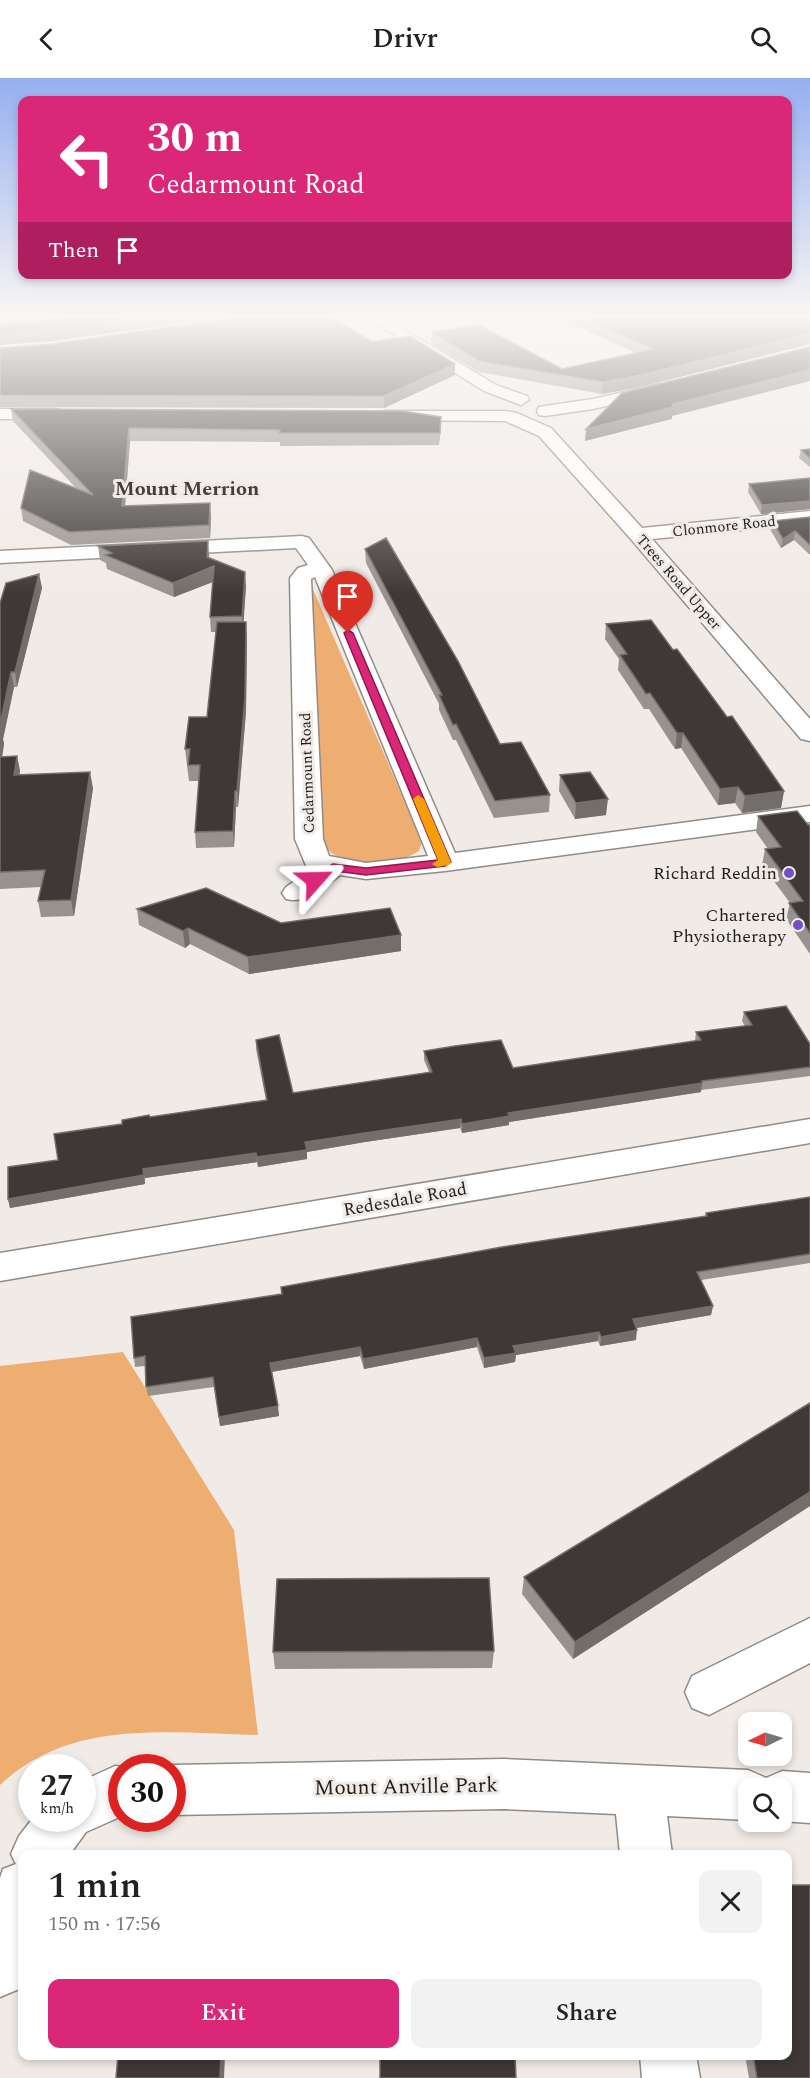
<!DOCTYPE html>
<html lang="en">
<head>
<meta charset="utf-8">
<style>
  :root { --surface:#fff; --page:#f2f2f2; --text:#222; --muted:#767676; --accent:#db2777 }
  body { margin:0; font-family:Spectral,serif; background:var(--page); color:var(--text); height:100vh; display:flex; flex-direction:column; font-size:22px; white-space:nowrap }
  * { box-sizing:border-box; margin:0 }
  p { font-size:20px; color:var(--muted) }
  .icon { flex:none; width:33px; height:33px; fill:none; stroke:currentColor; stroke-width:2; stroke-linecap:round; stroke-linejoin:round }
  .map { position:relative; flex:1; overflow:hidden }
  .drawer { position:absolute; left:18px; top:1772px; width:774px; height:210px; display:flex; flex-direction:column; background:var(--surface); border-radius:12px; box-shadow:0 3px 9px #0003 }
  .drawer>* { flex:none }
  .top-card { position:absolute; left:18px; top:18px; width:774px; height:183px; border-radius:12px; box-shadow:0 3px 9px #0003; background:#db2777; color:#fff; overflow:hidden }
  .needle { width:39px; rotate:265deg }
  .controls { position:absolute; left:738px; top:1634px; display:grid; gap:12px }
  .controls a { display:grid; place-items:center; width:54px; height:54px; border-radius:12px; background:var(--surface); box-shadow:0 3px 9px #0003; font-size:30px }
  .speed { position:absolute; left:18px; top:1676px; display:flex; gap:12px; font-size:30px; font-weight:700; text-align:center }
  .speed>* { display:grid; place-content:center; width:78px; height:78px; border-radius:50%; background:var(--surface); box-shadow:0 3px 9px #0003; line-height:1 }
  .speed small { font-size:15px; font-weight:400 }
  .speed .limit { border:9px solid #d22; background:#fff; color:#111 }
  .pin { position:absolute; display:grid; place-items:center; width:51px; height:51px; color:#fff; margin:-62px -26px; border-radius:50% 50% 50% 0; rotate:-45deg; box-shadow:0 0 6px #0007 }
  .pin .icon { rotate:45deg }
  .me { position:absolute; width:66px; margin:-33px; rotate:65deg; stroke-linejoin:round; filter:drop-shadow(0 0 4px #0008) }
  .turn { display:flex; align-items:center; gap:21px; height:126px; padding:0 30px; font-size:27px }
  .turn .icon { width:78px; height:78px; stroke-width:2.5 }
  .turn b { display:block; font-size:42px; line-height:51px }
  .then { display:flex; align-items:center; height:57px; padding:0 30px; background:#0003; gap:12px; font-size:22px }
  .round { display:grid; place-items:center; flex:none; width:63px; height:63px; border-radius:12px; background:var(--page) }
  .overview { display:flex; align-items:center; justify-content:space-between; height:102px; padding:0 30px }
  h1 { font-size:36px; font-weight:600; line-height:45px }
  .button { display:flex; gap:12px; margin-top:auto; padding:12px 30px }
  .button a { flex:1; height:69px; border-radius:12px; background:var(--accent); color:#fff; font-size:24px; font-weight:600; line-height:69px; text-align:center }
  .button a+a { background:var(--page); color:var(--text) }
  header { display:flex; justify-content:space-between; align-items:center; height:78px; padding:0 30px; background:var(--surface); font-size:27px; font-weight:600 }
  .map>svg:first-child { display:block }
</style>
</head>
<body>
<header><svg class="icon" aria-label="back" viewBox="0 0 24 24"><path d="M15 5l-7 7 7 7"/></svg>Drivr<svg class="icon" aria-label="search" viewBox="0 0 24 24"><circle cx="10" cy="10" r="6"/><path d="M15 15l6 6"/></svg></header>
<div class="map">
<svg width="810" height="2000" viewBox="0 0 810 2000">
  <rect width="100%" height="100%" fill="#f1ebe7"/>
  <!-- green -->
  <path fill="#eeae72" d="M306 506 312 509 422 764 419 773C389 792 339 792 317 761Z
    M123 1274 234 1452 258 1657C169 1655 70 1640 0 1707V1288Z"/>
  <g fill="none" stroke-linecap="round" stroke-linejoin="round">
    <!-- minor casing -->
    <g stroke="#908b86" stroke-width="3">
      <path id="minor" d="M361 236H378L496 307 527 318 529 322 521 327 484 313Z
        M660 306 668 311 666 314 593 331 545 338 539 337 537 333 539 329 545 328 593 321Z
        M0 331H55L61 332 64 336 61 340 55 341H0Z
        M386 333H504L517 335 551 350 642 450 810 433V445L652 461 810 641V663L801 661 630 460 539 358 505 343 380 342 377 338 380 334Z
        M302 458 309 460 332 492 455 775 810 728V744L445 793 366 801 340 797C324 809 308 826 286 821L282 815 286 809 312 791 307 790 295 761 290 500 298 490 308 487 296 470 0 485V473ZM315 499 428 778 366 785 329 778 323 761 311 501Z
        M810 1041V1065L0 1203V1175Z
        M810 1540V1585L709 1637 692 1630 685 1614 692 1598Z
        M504 1681 748 1692 766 1700 782 1693 810 1695V1745L782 1743V1710H748V1742L667 1738 672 1776H620L616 1736 504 1731 172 1737V1689H167L172 1687Z
        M115 1688 124 1689H122V1738L86 1754 70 1776H22V1903L19 1911 0 1919V1800L3 1791 16 1786 11 1776 19 1758 33 1740H82V1703Z
        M640 1977H696L700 2000H642Z"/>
    </g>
    <!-- minor -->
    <use href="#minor" fill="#fff" fill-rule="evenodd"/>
  </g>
  <!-- wall -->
  <path fill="#98928e" d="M549 236H810V266L640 309 602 316 479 294 431 266 432 254 562 291 636 275Z
    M372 264 455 297 384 330 0 329V270Z
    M11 331 441 352 439 367 280 368V364L130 363 125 428 211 438 210 460 71 467 23 443 21 430 76 410 13 343Z
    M810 371V389L799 380 801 372Z
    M810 400V431L761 436 748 414 749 406Z
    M810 439V476H809L794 462 781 470 770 451 772 443Z
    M98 468 209 477V479L246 508 243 544 247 558 246 634 238 729H236L234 769 196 770 195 754 199 703H189L185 671 207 639 216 554H211L210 539 213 504 174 519 107 491 106 485 100 482Z
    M365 471 500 666 550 717 549 734 494 740 456 662H453L439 632V626L366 485Z
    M39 496 42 510 17 609H14L3 661 4 666 2 679 17 678 20 693 19 697 93 710 74 838 41 839 38 823 41 809 0 811V525Z
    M606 546 673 572 727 639 784 713 781 730 742 735 735 725 718 727 681 670 675 671 649 631H644L618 592 619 581 605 561Z
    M560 697 606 737 575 741 559 713Z
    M758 738 810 747V876L786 841 790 825 762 787 765 771H768L756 754Z
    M137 831 281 845 401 873 249 896 190 866 185 870 139 847Z
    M744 934 810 966V998L701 1012V1014L509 1044V1047L462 1055 460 1050 365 1064 307 1074V1081L258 1089 257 1084 145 1100V1106L10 1130 8 1121 58 1082 122 1046 150 1039 266 1022 256 971V962L293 1015 429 994 424 982V973L513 990 695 963 696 954 745 948 742 943Z
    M810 1119V1185L701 1202 713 1228 711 1237 636 1250V1262L600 1268 598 1263 516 1277 515 1284 484 1290 477 1269 364 1291 360 1278 272 1294 279 1338 220 1348 214 1309 148 1318 146 1309 145 1288 135 1289 134 1280 281 1216V1209L705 1138 706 1135Z
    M810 1325V1428L573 1581 522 1516 524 1499Z
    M494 1573 492 1590 275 1591 273 1574Z
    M745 1977H788L810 2000H749Z"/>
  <!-- shaded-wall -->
  <path fill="#746e6b" d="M165 236H247L54 263 0 267V255Z
    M810 255 809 266 640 309 602 316 603 304Z
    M455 286V297L384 330V318Z
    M810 292V303L672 338V341L585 363 586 351 672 326Z
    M129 350 130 363 124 441 122 428Z
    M810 423V431L761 436 762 427Z
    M210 425 211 438 210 460 209 447Z
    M795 453 794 462 781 470 783 461Z
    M208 463 209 477 208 491 214 488 215 503 174 519 173 505 207 479Z
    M245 494 246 508 243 553 242 538Z
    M39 496 42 510 17 609 15 594Z
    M246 544 247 558 246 634 238 729 237 713Z
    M11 594 14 609 3 661 4 666 0 693V647Z
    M677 655H683L681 670 675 671Z
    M17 678 20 693 17 713 14 697Z
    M90 694 93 710 74 838 71 822Z
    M738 709 735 725 718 727 720 711Z
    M235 713 236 729 234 769 233 753Z
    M784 713 781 730 742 735 745 718Z
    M608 721 606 737 575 741 576 725Z
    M188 850 190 866 185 870 183 853Z
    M401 857V873L249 896 248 879Z
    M702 1005 701 1014 509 1044V1047L462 1055V1046L508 1035Z
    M461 1041 460 1050 365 1064 307 1074V1081L258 1089 257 1079 305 1064 365 1055Z
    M256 1075 257 1084 145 1100 143 1091Z
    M144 1097 145 1106 10 1130 8 1121Z
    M713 1228 711 1237 631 1251 633 1241Z
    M637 1252 636 1262 600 1268 601 1259Z
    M599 1254 598 1263 516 1277 515 1284 484 1290V1280L513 1268Z
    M477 1260V1269L364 1291 363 1281Z
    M360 1269V1278L271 1294 270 1285Z
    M278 1328 279 1338 220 1348 219 1339Z
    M810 1414V1428L573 1581 575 1564Z
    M221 1977H225L224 2000H220Z"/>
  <!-- building -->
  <path fill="#3e3936" stroke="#746e6b" stroke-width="1.5" d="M89 236H165L52 251 0 255V246L12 244 14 246Z
    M260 236H327L372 264 410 258 455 286 384 318 0 317V270L53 266Z
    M574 236H810V255L641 297 603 304 479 283 432 254 479 247 562 291 654 271Z
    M810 269V292L672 326 673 329 586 351 622 315Z
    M11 331 402 333 441 339 440 355H279L280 352 129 350 122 428 210 425 209 447 69 454 21 430 30 392 93 417Z
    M810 371V380L801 372Z
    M810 400V423L762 427 749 406Z
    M810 439V467L795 453 783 461 772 443Z
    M386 460 458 583 500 666 521 664 550 717 495 723 456 646 453 647 439 617H442L365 471Z
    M208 463 207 479 245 494 242 538 210 539 214 488 173 505 105 477 112 475 98 468Z
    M39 496 15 594H11L0 647V525L6 505Z
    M651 542 673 572 677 571 727 639 732 638 784 713 745 718 738 709 720 711 683 655H677L650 615 646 616 620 577 627 576 606 546Z
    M217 544H246L245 619 237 713H235L233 753 195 754 200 687H188L190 671H185L189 639H207Z
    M17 678 14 697 90 694 71 822 38 823 45 792 0 794V679Z
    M590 694 608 721 576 725 560 697Z
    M797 733 808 747H810V855L789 825 803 823 765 771 781 769 758 738Z
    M206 810 281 845 390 830 401 857 248 879 188 850 183 853 137 831Z
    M786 928 810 966V989L702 1003V1005L508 1035 510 1038 462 1046 461 1041 365 1055 305 1064 307 1072 257 1079 256 1075 143 1091 144 1097 8 1121V1089L58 1082 54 1056 122 1046V1042L149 1037 150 1039 267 1022 256 962 279 957 293 1015 432 994 424 973 455 968 501 962 513 990 701 962 696 954 752 947 744 934Z
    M810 1119V1176L697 1194 713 1228 633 1241 637 1252 601 1259 599 1254 513 1268 516 1275 484 1280 477 1260 363 1281 360 1269 270 1285 278 1328 219 1339 213 1299 146 1309 145 1278 134 1280 131 1239 282 1216 281 1209 502 1169 707 1138 706 1135Z
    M810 1325V1414L575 1564 524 1499Z
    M489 1500 494 1573 273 1574 277 1501Z
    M788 1807H810V2000H757L753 1977H788Z
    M118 1977H221L220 2000H116Z
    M380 1977H515L516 2000H380Z"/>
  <!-- sky -->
  <linearGradient id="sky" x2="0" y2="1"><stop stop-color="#95aff0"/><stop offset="0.46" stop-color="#f9f6f4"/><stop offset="1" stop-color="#f9f6f4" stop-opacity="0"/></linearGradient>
  <rect width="810" height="516" fill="url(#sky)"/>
  <!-- route -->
  <path fill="#db2777" stroke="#8e194d" stroke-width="1.5" d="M348 552 353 555 451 784 445 788 366 797 335 793 315 805 311 804V799L333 786 366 790 438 782 344 555Z"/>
  <!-- slow -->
  <path fill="#f59e0b" d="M418 717 424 721 451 784 449 787 437 789 432 786 438 782 413 721Z"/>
  <!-- markers -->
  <g fill="#734ec7" stroke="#f1ebe7" stroke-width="2">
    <circle cx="789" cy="795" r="6"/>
    <circle cx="798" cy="847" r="6"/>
  </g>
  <g text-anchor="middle" stroke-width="6" stroke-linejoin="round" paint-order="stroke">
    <!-- far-street labels -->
    <g font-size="15" fill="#1f1d1b" stroke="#f1ebe7">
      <text transform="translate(724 448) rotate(-6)" y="5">Clonmore Road</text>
      <text transform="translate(679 504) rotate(49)" y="5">Trees Road Upper</text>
      <text transform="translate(307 695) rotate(-92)" y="5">Cedarmount Road</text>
    </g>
    <!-- poi labels -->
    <g font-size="18" fill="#1f1d1b" stroke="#f1ebe7" text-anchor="end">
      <text x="777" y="801">Richard Reddin</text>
      <text x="786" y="843">Chartered<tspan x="786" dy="21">Physiotherapy</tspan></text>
    </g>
    <!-- street labels -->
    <g font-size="18" fill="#1f1d1b" stroke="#f1ebe7">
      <text transform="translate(405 1121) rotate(-10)" y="6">Redesdale Road</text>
    </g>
    <!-- far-district labels -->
    <g font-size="20" font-weight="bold" fill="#433e3a" stroke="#f1ebe7">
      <text x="187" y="417">Mount Merrion</text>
    </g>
    <!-- near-street labels -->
    <g font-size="21" fill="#1f1d1b" stroke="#f1ebe7">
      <text transform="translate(406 1708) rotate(-1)" y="7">Mount Anville Park</text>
    </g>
  </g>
</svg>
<div class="controls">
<a><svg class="needle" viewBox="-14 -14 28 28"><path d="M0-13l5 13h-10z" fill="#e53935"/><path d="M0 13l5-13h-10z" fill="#767676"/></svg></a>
<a><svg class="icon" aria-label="search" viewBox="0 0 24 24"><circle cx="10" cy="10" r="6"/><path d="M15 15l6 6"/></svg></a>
</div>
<div class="speed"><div>27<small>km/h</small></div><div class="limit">30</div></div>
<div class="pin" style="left:348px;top:555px;background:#d93025"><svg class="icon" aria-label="arrive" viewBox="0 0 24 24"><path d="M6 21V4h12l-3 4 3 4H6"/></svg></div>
<svg class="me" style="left:315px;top:802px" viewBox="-20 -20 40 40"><path d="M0-17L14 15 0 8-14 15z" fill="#db2777" stroke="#fff" stroke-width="4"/></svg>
<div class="top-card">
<div class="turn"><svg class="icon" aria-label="left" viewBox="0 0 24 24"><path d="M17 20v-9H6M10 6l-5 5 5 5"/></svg><div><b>30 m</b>Cedarmount Road</div></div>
<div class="then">Then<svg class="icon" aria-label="arrive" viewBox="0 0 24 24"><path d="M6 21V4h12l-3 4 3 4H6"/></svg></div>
</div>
<section class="drawer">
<div class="overview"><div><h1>1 min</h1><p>150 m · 17:56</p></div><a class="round"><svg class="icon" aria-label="close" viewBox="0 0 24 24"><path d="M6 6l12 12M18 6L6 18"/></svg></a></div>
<div class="button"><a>Exit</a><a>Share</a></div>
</section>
</div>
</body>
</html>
